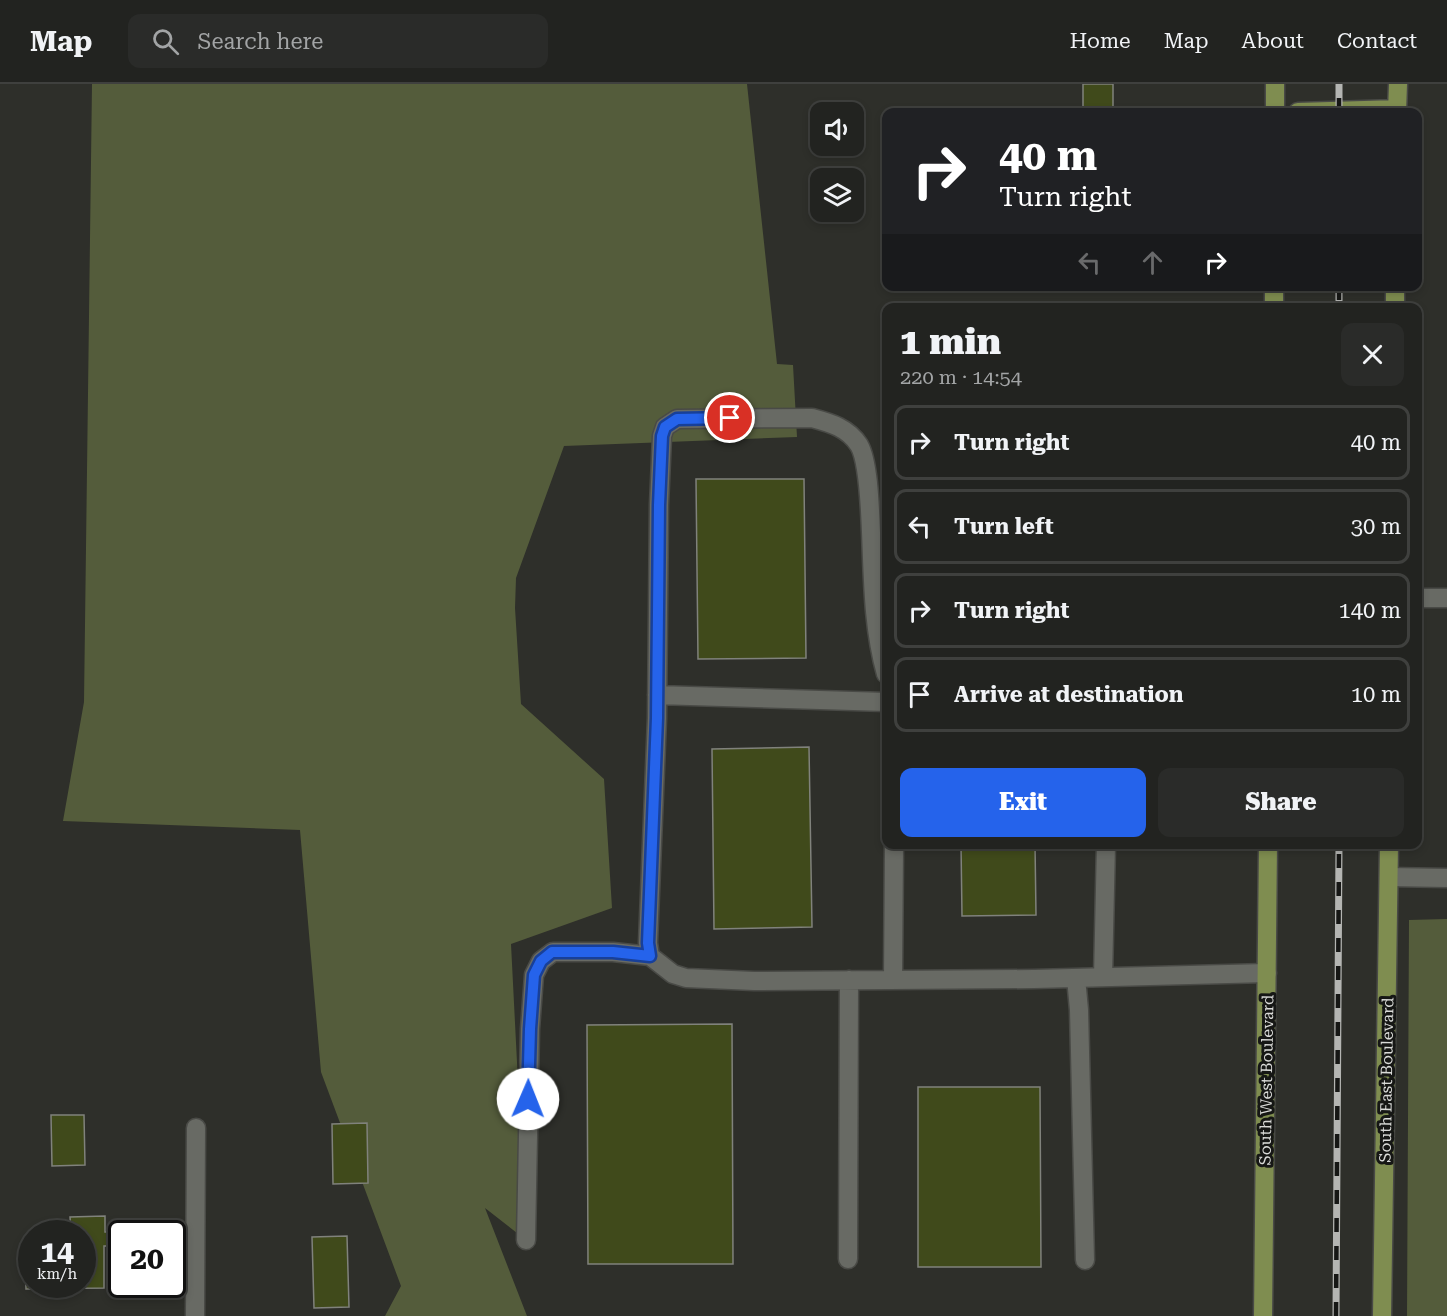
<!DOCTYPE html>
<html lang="en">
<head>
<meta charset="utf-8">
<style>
  :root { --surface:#222320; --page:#2a2b29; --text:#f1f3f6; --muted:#a2a4a5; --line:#3f403e; --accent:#2563eb }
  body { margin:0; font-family:"Roboto Serif",serif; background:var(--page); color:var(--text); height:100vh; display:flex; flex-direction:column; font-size:22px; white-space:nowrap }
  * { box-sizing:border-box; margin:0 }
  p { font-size:20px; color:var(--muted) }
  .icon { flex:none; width:33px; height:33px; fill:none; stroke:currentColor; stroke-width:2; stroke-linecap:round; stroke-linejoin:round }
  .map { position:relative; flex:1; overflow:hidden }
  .panel { position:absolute; left:882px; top:219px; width:540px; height:546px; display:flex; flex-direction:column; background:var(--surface); border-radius:12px; box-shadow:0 3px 9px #0003,0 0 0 2px var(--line) }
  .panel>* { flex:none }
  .banner { position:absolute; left:882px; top:24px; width:540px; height:183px; border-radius:12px; box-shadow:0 3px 9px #0003,0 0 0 2px var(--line); background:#202124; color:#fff; overflow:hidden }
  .buttons { position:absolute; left:810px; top:18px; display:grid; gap:12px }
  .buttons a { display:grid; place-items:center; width:54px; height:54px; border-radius:12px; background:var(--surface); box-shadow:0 3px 9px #0003,0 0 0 2px var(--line); font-size:30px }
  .speed { position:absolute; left:18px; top:1136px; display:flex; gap:12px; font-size:30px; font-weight:700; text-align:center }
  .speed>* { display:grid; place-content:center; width:78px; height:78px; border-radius:50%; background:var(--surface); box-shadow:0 3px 9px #0003,0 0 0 2px var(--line); line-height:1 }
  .speed small { font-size:15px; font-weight:400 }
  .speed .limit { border:3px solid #111; border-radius:9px; background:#fff; color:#111 }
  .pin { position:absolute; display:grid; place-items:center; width:51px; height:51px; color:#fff; margin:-26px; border:3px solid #fff; border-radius:50%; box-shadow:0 2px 6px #0007 }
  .me { position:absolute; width:66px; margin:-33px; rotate:1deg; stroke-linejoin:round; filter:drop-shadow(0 0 4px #0008) }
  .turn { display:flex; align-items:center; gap:21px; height:126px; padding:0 18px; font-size:27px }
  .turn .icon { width:78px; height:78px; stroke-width:2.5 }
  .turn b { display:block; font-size:42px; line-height:51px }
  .lanes { display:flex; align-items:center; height:57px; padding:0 18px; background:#0003; justify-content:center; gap:30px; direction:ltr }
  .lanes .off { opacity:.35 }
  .round { display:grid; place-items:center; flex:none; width:63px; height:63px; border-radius:12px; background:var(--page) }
  .headline { display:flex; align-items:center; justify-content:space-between; height:102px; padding:0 18px }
  h1 { font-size:36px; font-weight:800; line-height:45px }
  .primary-button { display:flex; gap:12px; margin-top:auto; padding:12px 18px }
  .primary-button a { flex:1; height:69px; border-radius:12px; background:var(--accent); color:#fff; font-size:24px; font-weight:800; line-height:69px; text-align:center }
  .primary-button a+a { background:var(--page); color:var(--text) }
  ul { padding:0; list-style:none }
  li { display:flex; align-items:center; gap:18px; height:75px; margin:0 12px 9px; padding:0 6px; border:3px solid var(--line); border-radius:12px }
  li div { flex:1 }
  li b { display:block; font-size:22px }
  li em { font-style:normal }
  header { display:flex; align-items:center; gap:36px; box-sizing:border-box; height:84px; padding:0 30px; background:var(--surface); border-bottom:2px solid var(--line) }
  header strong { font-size:28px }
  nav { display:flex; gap:33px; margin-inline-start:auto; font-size:21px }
  .search { width:420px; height:54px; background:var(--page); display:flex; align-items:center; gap:15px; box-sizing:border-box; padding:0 21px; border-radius:12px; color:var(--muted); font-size:22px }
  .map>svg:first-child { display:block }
</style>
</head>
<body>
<header>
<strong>Map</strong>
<div class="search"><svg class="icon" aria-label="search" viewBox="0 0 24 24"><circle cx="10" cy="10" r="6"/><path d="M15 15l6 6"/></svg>Search here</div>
<nav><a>Home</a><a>Map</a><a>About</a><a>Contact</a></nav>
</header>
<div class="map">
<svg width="1447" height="1232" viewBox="0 0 1447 1232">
  <rect width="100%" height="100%" fill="#2e2f2a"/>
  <!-- green -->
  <path fill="#545c3b" d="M92 0H747L777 280 793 281 797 353 564 362 516 494 515 524 521 620 604 695 612 824 511 860 526 1156 485 1124 527 1232H385L401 1202 321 988 300 746 63 737 84 618Z
    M1447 835V1232H1407L1409 836Z"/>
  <!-- building -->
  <path fill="#404a1b" stroke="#80827c" stroke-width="1.5" d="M1083 0H1113V26L1138 25V28H1083Z
    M696 395H804L806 574 698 575Z
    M809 663 812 843 714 845 712 665Z
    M961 760H1035L1036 831 962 832Z
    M732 940 733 1180H588L587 941Z
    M918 1003H1040L1041 1183H918Z
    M51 1031H84L85 1081 52 1082Z
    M367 1039 368 1099 333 1100 332 1040Z
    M105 1132V1148H113V1162H104V1204L26 1205 25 1168H32V1200H82V1149L54 1148H71L70 1133Z
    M347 1152 349 1223 314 1224 312 1153Z"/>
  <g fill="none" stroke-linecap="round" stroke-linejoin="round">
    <!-- minor casing -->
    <g stroke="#494a46" stroke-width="21">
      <path id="minor" d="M1418 514H1447
        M886 590C873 544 873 496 871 448 870 427 869 378 859 361 848 344 831 339 812 334L677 335 665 343 662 352 659 421 657 634 648 859 650 872 673 890 686 894 754 897 1034 895 1267 889
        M657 611 886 618
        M1389 793 1447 794
        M1103 893 1106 760
        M1076 894 1079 926 1085 1176
        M893 896 894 760
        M526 1156 530 945 534 891 541 877 553 868H613L650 872
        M848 1175 849 896
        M195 1232 196 1044"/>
    </g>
    <!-- major casing -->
    <g stroke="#494a46" stroke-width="21">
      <path id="major" d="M1275 28V0
        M1298 28 1397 25
        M1397 28 1398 0
        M1274 224V202
        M1395 224V202
        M1263 1232 1268 760
        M1382 1232 1389 760"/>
    </g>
    <!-- minor -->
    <use href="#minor" stroke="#686a64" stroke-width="18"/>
    <!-- major -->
    <use href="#major" stroke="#7f8d50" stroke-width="18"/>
    <!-- rail casing -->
    <g stroke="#b4b5b2" stroke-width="7">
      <path id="rail" d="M1339 28V0
        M1339 202V224
        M1336 1232 1339 760"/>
    </g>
    <!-- rail -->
    <use href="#rail" stroke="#161715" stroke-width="4.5" stroke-dasharray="14" stroke-linecap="butt"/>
  </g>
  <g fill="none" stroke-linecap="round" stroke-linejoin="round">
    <!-- route casing -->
    <g stroke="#184099" stroke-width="15">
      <path id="route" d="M528 1015 530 945 534 891 541 877 552 868H613L650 872 648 859 657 634 659 421 662 352 665 343 677 335 730 334"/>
    </g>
    <!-- route -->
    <use href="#route" stroke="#2563eb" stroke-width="10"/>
  </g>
  <g text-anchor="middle" stroke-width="6" stroke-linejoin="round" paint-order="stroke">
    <!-- street labels -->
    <g font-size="16" fill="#dadbd8" stroke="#161715">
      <text transform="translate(1266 996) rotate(-89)" y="6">South West Boulevard</text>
      <text transform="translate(1386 996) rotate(-89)" y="6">South East Boulevard</text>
    </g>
  </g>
</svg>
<div class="buttons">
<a><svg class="icon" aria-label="sound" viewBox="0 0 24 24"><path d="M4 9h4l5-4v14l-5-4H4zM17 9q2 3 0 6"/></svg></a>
<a><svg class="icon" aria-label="layers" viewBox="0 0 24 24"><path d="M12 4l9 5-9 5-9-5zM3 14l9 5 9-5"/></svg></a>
</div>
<div class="speed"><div>14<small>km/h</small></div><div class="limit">20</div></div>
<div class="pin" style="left:730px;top:334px;background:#d93025"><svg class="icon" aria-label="arrive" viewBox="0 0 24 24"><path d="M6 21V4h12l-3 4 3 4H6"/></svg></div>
<svg class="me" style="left:528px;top:1015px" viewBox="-20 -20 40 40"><circle r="19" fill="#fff"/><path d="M0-13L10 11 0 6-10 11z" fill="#2563eb"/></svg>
<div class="banner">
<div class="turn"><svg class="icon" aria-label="right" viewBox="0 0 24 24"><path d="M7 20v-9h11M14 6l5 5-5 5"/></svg><div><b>40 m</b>Turn right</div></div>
<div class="lanes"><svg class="icon off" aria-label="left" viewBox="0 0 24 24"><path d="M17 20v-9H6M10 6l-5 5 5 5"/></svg><svg class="icon off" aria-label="ahead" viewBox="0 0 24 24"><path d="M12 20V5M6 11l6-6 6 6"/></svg><svg class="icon" aria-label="right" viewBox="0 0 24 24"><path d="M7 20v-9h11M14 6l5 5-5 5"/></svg></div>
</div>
<section class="panel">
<div class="headline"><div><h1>1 min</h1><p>220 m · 14:54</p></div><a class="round"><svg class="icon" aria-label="close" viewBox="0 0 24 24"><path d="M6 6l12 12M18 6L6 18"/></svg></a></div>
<ul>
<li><svg class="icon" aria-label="right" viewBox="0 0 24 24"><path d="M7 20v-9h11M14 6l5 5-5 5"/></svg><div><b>Turn right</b></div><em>40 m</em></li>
<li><svg class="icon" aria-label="left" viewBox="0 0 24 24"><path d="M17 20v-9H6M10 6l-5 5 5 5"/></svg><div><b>Turn left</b></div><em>30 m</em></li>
<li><svg class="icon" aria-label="right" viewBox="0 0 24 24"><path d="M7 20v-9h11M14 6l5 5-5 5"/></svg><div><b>Turn right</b></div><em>140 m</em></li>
<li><svg class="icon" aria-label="arrive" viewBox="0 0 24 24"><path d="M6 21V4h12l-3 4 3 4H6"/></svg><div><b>Arrive at destination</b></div><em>10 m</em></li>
</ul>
<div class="primary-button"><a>Exit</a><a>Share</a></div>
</section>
</div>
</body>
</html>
